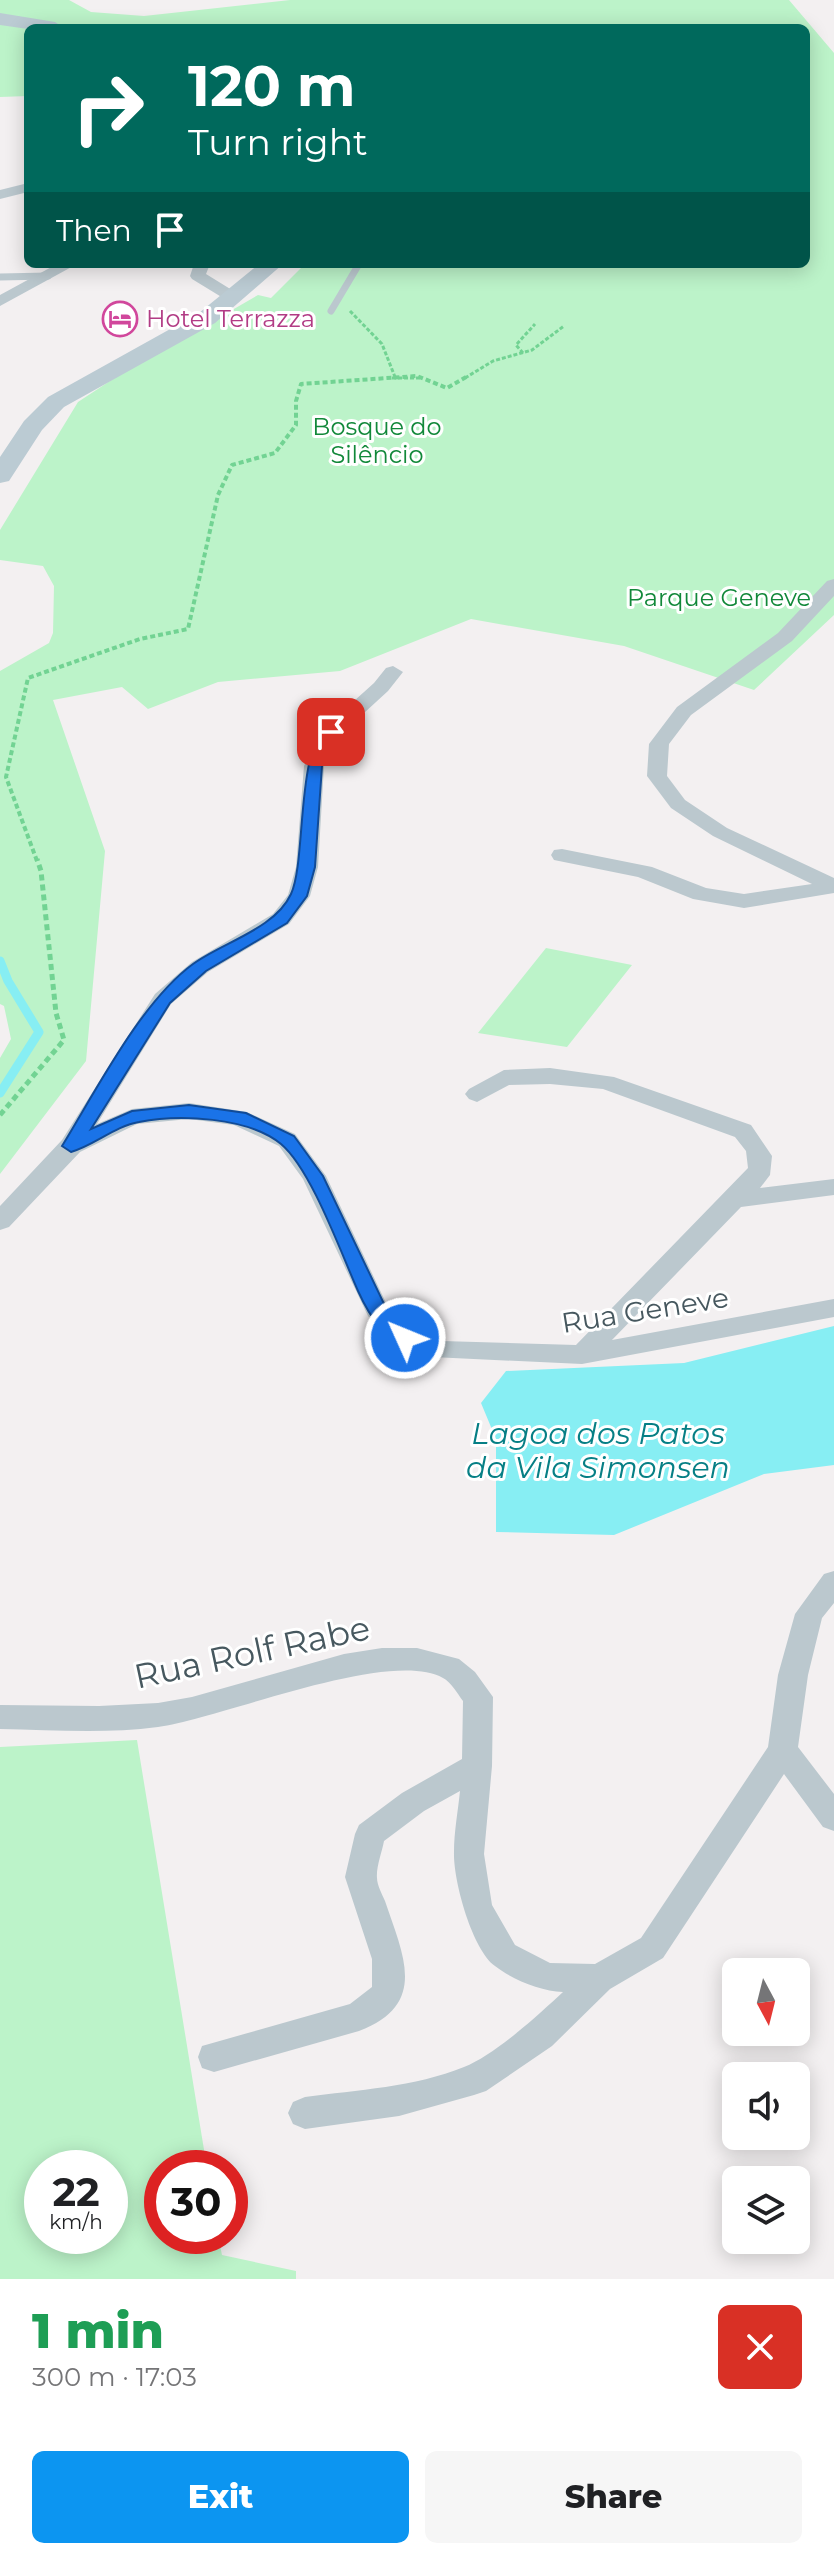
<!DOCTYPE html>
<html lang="en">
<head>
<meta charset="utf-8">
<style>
  :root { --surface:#fff; --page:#f6f6f6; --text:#202124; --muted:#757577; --accent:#0c95f1 }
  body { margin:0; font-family:Montserrat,sans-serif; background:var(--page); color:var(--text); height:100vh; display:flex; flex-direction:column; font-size:30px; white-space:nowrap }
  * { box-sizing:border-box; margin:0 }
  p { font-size:26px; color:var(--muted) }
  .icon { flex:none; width:44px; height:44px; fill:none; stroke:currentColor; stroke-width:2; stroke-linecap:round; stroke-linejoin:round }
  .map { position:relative; height:2279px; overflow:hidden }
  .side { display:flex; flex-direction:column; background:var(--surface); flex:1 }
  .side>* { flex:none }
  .guide { position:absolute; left:24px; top:24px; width:786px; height:244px; border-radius:12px; box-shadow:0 4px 20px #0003; background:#00695c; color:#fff; overflow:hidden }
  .needle { width:52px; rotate:173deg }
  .buttons { position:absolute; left:722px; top:1958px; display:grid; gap:16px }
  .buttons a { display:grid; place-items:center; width:88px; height:88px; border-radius:12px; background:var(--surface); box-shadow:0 4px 20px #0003; font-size:40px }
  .speed { position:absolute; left:24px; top:2150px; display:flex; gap:16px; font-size:40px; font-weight:700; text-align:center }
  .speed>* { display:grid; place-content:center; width:104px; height:104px; border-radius:50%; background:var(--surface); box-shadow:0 4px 20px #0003; line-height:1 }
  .speed small { font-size:20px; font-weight:400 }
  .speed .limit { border:12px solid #d22; background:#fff; color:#111 }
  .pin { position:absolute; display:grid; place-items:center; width:68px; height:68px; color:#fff; margin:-34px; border-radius:16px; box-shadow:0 4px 12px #0006 }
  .me { position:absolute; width:88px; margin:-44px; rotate:314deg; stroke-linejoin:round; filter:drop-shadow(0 0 6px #0008) }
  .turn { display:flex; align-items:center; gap:28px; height:168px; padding:0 32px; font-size:36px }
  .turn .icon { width:104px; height:104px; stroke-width:2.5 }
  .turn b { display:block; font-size:56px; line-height:68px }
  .then { display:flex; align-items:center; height:76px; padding:0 32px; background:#0003; gap:16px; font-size:30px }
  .round { display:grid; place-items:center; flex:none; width:84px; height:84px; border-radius:12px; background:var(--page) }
  .headline { display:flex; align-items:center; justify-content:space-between; height:136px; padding:0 32px }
  h1 { font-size:48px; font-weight:800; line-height:60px; color:#1e9e55 }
  .action { display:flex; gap:16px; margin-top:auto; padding:16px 32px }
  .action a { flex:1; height:92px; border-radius:12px; background:var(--accent); color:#fff; font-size:32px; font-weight:800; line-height:92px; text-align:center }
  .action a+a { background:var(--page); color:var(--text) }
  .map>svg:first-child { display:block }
</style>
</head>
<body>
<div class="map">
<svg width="834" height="2279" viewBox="0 0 834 2279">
  <rect width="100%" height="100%" fill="#f3f0f1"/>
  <!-- green -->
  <path fill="#bcf3c9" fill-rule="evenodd" d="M0 0H69L91 12 144 16 290 0H789L834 53V615L754 690 624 646 471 619 340 671 218 682 148 709 122 687 53 700 105 851 86 1061 0 1174V1058L11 1039 4 1006 0 1004V671L49 643 53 633 54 586 43 566 0 560V530L78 402 116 377 258 295 271 298 305 264H806V28H28V96L0 97Z
    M546 948 632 965 567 1047 478 1033Z
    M137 1740 207 2168H162V2236H218L222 2255 296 2271V2279H0V1747ZM110 2168V2236H42V2168Z"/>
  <!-- water -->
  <path fill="#87eef3" d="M834 1326V1465L764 1474 614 1535 496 1532V1439L481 1403 506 1371 684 1363Z"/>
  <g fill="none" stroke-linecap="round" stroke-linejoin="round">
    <!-- stream -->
    <path stroke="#87eef3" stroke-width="9" d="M0 961 8 981 39 1032 0 1093"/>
    <!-- path-far2 -->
    <path stroke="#72d393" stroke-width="3" stroke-dasharray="4 2" stroke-linecap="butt" d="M350 311 382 344 395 377
      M523 353 516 345 535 324
      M392 378H421
      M465 378 493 361 532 350 564 326"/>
    <!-- path-far1 -->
    <path stroke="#72d393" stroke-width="4" stroke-dasharray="5 3" stroke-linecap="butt" d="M37 861 6 777 28 678 140 639 188 629 218 495 232 465 275 453 296 425V401L301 384 417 376 447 388 468 376"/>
    <!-- path -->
    <path stroke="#72d393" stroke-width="5" stroke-dasharray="6 4" stroke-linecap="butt" d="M0 1115 64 1040 56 1013 41 871 37 859"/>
    <!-- lane -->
    <path stroke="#bbc8ce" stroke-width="7" d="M0 277 48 276
      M331 311 359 264"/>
    <!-- street -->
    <path fill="#bbc8ce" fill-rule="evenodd" d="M28 183V192L0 199V190Z
      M57 264H77L0 306V295Z
      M194 264H210L206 274 240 295V301H228L192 279 190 276Z
      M834 579V596L792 641 691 715 669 744 667 776 685 800 727 828 834 878V893L744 908 693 899 638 877 554 860 551 855 554 850 562 849 652 867 706 888 744 894 812 884 713 836 671 808 647 776 649 744 677 707 778 633 827 581Z
      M393 666 403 672 388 691 340 735 324 766 318 867 310 896 289 924 208 972 171 1004 97 1124 132 1109 189 1103 247 1112 295 1134 326 1176 387 1305 414 1331 442 1341 576 1345 748 1168 746 1151 735 1137 603 1089 550 1084 509 1085 477 1102 469 1099 465 1094 469 1089 504 1070 550 1068 614 1077 751 1125 772 1156 770 1175 760 1188 834 1179V1195L741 1207 612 1340 834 1299V1317L582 1364 432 1357 396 1345 368 1316 303 1179 279 1146 234 1125 189 1119 137 1124 80 1152 9 1227 0 1230V1206L62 1140 155 994 192 962 273 914 288 895 296 867 304 766 324 728 374 683 386 668Z
      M834 1571V1603L822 1618 808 1675 798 1747 834 1794V1831L823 1827 784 1774 663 1958 610 1989 552 2046 486 2091 474 2095 399 2116 305 2129 293 2124 288 2113 293 2102 305 2097C357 2090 415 2087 464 2067 496 2054 537 2016 563 1992 541 1991 513 1980 495 1966 472 1949 453 1880 454 1852 454 1832 458 1811 460 1791L424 1811 384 1841C382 1852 376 1867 377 1878 377 1885 382 1894 385 1901 403 1955 429 2004 359 2031L214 2072 202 2068 198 2057 202 2046 350 2004 372 1987V1959L345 1877 355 1834 359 1825 402 1793 462 1759 463 1701C457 1693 451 1682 443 1678 389 1648 223 1718 158 1727 106 1734 52 1730 0 1729V1705L99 1706 158 1703 192 1697 344 1654 382 1648H417L459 1659 475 1672 493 1697 492 1766 484 1854 492 1905 515 1945 550 1963 595 1964 641 1938 768 1747 778 1675 795 1614 824 1574Z"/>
    <!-- secondary -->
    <path fill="#bbcbd3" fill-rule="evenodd" d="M0 13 55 22 64 28 28 29 0 25Z
      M259 264H283L215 323 64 407 42 430 9 481 0 483V457L24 421 48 397 199 313Z"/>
  </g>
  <!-- route -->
  <path fill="#1a73e8" stroke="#114b97" stroke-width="2" d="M331 727 338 732 322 766 315 867 307 896 287 923 206 971 170 1003 91 1129 132 1111 189 1105 246 1113 294 1136 323 1176 385 1306 415 1338 405 1345C383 1338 367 1311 358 1291 341 1253 311 1169 281 1144 248 1117 179 1114 139 1122 115 1126 95 1145 71 1152L62 1146C97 1089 141 1002 193 964 223 942 275 929 291 894 307 860 295 739 331 727Z"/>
  <!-- icons -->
  <defs>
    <g id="hotel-ring" transform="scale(1.8)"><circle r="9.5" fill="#fff" stroke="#d1479c" stroke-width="1.5"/><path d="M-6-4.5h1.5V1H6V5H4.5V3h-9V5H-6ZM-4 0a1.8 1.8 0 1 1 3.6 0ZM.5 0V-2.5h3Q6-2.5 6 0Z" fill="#d1479c"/></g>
  </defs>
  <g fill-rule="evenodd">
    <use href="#hotel-ring" x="120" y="319"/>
  </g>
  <g text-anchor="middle" stroke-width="6" stroke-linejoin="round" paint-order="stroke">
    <!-- far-hotel labels -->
    <g font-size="24" fill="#b23c85" stroke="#fff" text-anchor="start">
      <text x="146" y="327">Hotel Terrazza</text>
    </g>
    <!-- far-park labels -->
    <g font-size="24" fill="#118839" stroke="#fff">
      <text x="377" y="435">Bosque do<tspan x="377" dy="28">Silêncio</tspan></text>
      <text x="719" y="606">Parque Geneve</text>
    </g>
    <!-- street labels -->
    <g font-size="28" fill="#47585f" stroke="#fff">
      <text transform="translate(645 1310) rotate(-9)" y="10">Rua Geneve</text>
    </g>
    <!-- water labels -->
    <g font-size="30" font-style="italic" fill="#067f85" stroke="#fff">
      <text x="598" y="1444">Lagoa dos Patos<tspan x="598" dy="34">da Vila Simonsen</tspan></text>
    </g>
    <!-- near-street labels -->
    <g font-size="34" fill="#47585f" stroke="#fff">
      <text transform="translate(252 1652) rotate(-12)" y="12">Rua Rolf Rabe</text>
    </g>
  </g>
</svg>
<div class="buttons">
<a><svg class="needle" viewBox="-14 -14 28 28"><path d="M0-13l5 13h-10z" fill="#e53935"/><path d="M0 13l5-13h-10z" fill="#757577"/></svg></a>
<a><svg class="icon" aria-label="sound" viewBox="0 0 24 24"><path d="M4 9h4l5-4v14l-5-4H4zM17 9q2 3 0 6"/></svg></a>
<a><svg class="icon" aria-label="layers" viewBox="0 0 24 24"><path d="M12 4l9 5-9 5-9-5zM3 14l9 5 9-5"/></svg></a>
</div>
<div class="speed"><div>22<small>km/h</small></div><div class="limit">30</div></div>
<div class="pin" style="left:331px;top:732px;background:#d93025"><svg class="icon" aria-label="arrive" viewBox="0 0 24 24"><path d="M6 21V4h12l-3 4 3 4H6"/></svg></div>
<svg class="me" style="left:405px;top:1338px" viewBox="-20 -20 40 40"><circle r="17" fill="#1a73e8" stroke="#fff" stroke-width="3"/><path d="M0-11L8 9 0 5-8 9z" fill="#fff"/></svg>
<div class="guide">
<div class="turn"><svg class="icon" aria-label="right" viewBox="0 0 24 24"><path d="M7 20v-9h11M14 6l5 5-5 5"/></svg><div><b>120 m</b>Turn right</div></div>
<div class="then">Then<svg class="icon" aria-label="arrive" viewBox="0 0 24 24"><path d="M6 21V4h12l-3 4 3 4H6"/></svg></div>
</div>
</div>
<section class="side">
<div class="headline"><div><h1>1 min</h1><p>300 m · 17:03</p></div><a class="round" style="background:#d93025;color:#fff"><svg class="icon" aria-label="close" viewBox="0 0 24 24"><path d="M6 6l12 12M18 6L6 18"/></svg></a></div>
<div class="action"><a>Exit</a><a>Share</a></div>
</section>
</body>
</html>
